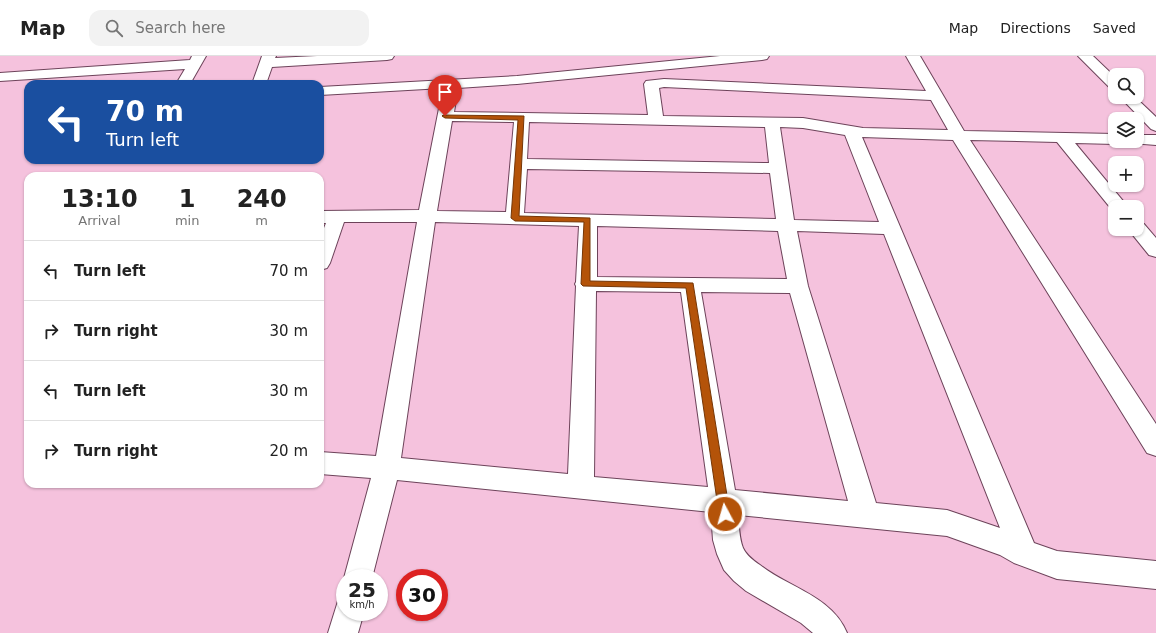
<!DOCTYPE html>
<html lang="en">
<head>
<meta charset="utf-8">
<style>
  :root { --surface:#fff; --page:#f2f2f2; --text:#222; --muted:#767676; --line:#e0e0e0 }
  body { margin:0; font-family:"DejaVu Sans",sans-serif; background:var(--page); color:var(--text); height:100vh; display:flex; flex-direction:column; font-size:15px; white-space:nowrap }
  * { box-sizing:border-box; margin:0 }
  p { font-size:13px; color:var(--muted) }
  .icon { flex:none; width:22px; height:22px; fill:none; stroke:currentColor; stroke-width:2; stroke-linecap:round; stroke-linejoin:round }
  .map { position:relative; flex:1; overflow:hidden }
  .drawer { position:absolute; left:24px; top:116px; width:300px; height:316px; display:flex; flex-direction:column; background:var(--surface); border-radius:12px; box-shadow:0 1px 3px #0004 }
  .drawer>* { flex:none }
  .hud { position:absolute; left:24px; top:24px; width:300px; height:84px; border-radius:12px; box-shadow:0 1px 3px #0004; background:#1a4fa0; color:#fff; overflow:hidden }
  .controls { position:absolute; left:1108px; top:12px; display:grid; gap:8px }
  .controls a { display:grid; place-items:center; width:36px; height:36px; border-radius:8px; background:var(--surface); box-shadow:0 1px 3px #0004; font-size:20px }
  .speed { position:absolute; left:336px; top:513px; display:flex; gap:8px; font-size:20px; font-weight:700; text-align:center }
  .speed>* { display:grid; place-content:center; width:52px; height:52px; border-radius:50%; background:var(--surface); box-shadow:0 1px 3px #0004; line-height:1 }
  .speed small { font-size:10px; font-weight:400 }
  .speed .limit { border:6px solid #d22; background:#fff; color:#111 }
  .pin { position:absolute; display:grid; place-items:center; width:34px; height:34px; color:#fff; margin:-41px -17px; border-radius:50% 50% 50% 0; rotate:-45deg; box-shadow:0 0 4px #0007 }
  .pin .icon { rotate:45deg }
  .me { position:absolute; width:44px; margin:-22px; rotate:354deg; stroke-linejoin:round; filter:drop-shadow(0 0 3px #0008) }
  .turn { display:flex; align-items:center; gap:14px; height:84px; padding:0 16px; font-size:18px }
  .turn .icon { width:52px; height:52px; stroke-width:2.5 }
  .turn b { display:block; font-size:28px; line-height:34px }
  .eta { display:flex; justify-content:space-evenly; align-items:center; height:68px; text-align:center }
  .eta b { font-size:24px; font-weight:700; line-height:28px }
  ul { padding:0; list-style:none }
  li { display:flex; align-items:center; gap:12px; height:60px; padding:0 16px; border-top:1px solid var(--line) }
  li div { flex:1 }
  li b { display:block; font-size:15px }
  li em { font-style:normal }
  header { display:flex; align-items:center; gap:24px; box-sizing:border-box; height:56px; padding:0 20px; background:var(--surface); border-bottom:1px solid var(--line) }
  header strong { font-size:19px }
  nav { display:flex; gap:22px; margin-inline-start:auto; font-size:14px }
  .search { width:280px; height:36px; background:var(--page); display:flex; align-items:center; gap:10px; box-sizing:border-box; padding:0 14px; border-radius:12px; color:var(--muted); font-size:15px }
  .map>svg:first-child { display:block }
</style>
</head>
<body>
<header>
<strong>Map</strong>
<div class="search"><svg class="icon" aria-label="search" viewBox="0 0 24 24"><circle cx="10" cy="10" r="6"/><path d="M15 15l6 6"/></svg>Search here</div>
<nav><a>Map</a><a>Directions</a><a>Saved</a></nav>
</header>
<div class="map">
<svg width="1156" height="577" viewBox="0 0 1156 577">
  <rect width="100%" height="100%" fill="#f5c2dd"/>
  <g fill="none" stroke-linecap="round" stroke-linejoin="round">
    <!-- minor casing -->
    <g stroke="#6d435a" stroke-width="2">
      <path id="minor" d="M192 0H206L190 28H176L185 13 0 25V17L190 4Z
        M262 0H276L275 2 317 0H394L392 3 387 4 272 11 266 28H252Z
        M720 0H769L767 3 762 4 517 28 458 32 454 56 648 59 644 28 646 25 664 23 926 35 906 0H920L964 75 1115 78V85H1122L1121 86 1115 88 1075 87 1128 151H1115V155H1113L1057 86 970 84 1156 368V400L1147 397 953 84 862 81 1034 487 1057 495 1156 505V533L1057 523 1014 507 1000 499 947 480 738 459C739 469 739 482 743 492 746 499 754 505 760 509 789 532 832 540 847 577H813L801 567 746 535 734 525 724 514 717 498 713 484 711 456 397 424 372 522H345V525L344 522 371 422 320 418V396L376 400 417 166H344L330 207 327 212 320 214V182L326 167H320V155L419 154 443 32 320 39V31L517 20ZM664 31 931 44 948 74 863 72 803 62 663 60 659 32ZM452 65 514 66 506 156 437 155ZM529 66 765 71 769 107 527 103ZM780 71 803 72 845 79 879 166 794 164ZM527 113 770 117 776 163 524 157ZM435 166 579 170 576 226 575 228 576 230 568 418 401 402ZM597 170 778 175 787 223 597 221ZM797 175 884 178 1000 472 947 454 876 447 808 230ZM596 235 681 236 708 431 594 421ZM701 236 790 237 848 445 735 434Z
        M1078 0H1093L1115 21V33L1110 32Z
        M1120 41H1135L1156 61V75L1151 73Z
        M1137 79H1156V89L1131 87 1130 85H1137Z
        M1137 166 1144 168 1156 182V201L1149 199 1128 173H1137Z
        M345 543V556H364L358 577H328L338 545Z"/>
    </g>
    <!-- minor -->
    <use href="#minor" fill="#fff" fill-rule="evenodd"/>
  </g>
  <!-- route -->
  <path fill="#b45309" stroke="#753606" d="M443 59 524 60 519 160 590 162V225L693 227 730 458 729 461 725 463 721 461 719 458 686 232 583 230 581 228 584 166 515 165 511 162 518 64 445 62 442 60Z"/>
</svg>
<div class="controls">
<a><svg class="icon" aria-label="search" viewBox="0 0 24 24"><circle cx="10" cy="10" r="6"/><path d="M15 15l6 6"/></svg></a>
<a><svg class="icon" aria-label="layers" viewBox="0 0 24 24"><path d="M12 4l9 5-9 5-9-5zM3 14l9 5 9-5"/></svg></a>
<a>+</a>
<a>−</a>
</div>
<div class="speed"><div>25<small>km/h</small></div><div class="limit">30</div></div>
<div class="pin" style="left:445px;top:60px;background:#d93025"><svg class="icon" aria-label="arrive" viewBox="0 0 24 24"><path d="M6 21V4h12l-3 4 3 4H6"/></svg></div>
<svg class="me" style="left:725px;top:458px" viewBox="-20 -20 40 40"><circle r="17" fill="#b45309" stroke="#fff" stroke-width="3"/><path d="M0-11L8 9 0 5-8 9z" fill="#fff"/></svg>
<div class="hud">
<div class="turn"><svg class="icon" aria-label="left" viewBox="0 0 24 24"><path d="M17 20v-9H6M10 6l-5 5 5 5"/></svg><div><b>70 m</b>Turn left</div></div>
</div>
<section class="drawer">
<div class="eta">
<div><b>13:10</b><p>Arrival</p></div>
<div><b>1</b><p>min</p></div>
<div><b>240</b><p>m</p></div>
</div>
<ul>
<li><svg class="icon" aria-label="left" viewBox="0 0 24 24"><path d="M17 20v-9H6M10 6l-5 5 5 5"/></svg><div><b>Turn left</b></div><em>70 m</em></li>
<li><svg class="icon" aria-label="right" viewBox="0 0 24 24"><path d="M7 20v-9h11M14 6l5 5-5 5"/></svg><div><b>Turn right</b></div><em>30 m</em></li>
<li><svg class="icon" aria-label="left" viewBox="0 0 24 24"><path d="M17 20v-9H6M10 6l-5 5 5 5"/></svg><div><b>Turn left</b></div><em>30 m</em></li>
<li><svg class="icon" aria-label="right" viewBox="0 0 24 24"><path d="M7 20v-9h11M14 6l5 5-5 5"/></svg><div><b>Turn right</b></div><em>20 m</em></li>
</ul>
</section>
</div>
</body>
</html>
